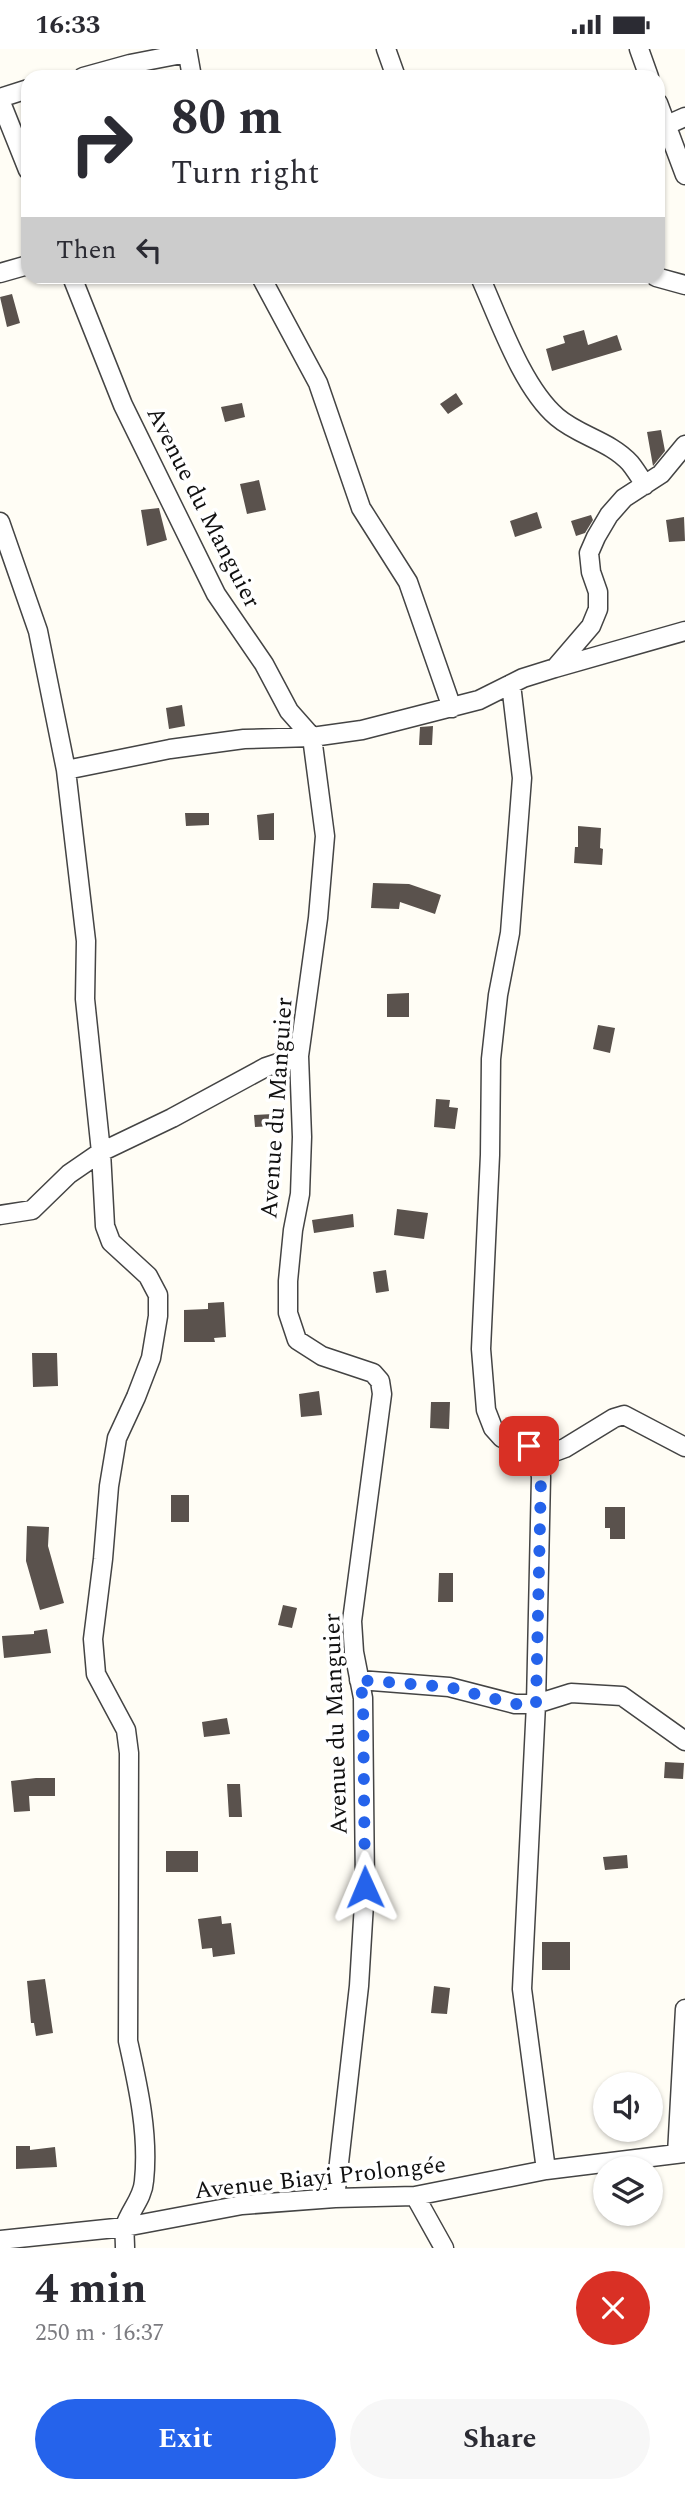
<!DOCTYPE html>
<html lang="en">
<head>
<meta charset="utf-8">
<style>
  :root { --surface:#fff; --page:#f7f7f7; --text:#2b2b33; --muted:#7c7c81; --accent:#2563eb }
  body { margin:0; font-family:Spectral,serif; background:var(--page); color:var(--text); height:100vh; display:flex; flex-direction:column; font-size:26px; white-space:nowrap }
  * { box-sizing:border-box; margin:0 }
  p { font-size:23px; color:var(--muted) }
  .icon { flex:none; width:38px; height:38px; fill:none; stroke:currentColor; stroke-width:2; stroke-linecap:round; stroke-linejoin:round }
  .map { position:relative; height:2199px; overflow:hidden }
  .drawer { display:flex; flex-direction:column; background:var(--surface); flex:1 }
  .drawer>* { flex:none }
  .guide { position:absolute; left:21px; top:21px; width:644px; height:214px; border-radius:21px; box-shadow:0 2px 5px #0004; background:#fff; color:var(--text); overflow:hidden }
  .controls { position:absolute; left:593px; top:2023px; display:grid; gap:14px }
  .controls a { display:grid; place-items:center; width:70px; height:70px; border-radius:50%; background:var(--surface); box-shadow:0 2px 5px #0004; font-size:35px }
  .pin { position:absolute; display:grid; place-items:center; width:60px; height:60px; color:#fff; margin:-30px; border-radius:14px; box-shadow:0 4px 10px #0006 }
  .me { position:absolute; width:77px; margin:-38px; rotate:359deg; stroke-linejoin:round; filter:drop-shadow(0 0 5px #0008) }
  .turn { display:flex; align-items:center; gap:24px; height:147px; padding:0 35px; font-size:32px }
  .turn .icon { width:91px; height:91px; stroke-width:2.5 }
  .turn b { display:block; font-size:49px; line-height:60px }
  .then { display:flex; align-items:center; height:66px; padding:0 35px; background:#0003; gap:14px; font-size:26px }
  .round { display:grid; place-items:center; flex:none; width:74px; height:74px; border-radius:37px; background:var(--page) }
  .headline { display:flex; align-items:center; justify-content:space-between; height:119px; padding:0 35px }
  h1 { font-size:42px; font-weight:700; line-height:52px }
  .cta { display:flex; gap:14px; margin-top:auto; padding:14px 35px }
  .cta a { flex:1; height:80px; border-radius:42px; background:var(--accent); color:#fff; font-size:28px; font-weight:700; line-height:80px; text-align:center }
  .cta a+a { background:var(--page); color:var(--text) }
  .status { display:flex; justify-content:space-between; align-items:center; height:49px; padding:0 35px; background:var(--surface); direction:ltr }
  .status svg { height:19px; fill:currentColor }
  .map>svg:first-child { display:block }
</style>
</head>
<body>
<div class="status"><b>16:33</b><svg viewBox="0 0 49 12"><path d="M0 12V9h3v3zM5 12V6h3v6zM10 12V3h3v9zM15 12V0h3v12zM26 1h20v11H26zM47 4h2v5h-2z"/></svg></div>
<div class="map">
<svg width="685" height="2199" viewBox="0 0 685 2199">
  <rect width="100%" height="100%" fill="#fffdf5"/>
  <!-- building -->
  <path fill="#5a524d" d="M12 245 20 274 7 278 0 248Z
    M584 281 588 296 617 286 622 301 552 322 546 300 565 294 563 287Z
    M456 344 463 355 448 365 440 355Z
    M242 354 245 368 225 373 221 358Z
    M661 381 665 402 653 417 647 383Z
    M259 431 266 461 247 465 240 435Z
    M159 459 167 491 147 497 141 461Z
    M537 463 542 479 515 488 510 472Z
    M591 466 593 471 585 484 576 487 571 472Z
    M684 468 685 492 669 493 666 471Z
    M182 656 185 677 169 680 166 659Z
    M433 677 432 696H419L420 678Z
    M185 764H209V776L186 777Z
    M274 764V791H259L257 766Z
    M578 777 601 779 600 799 603 800 602 816 574 814 575 798H578Z
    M373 834 409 835 441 846 435 865 400 853 399 860 371 859Z
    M409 944V968H387V945Z
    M598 976 615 979 610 1004 593 1000Z
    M436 1050 450 1051 449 1058 458 1059 455 1080 434 1078Z
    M273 1065 274 1077 255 1078 254 1066Z
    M397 1160 428 1164 424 1190 394 1186Z
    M353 1165 354 1178 314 1184 312 1171Z
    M386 1221 389 1242 376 1244 373 1223Z
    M224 1253 226 1288 214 1289 215 1293H184V1261L208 1260V1254Z
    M32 1304H57L58 1337 33 1338Z
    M319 1342 322 1366 301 1368 299 1345Z
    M431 1353H450L449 1380 430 1379Z
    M171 1446H189V1473H171Z
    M605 1458H625V1490H610V1479H605Z
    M27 1477 49 1478 48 1497 64 1554 40 1561 26 1512Z
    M439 1524H453V1553H438Z
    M283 1556 297 1559 292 1579 278 1576Z
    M47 1580 51 1604 4 1609 2 1587 34 1585V1582Z
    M227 1669 230 1685 204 1688 202 1673Z
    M665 1713 684 1714 683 1730 664 1729Z
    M36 1729H55V1747H29L30 1762 14 1763 11 1732Z
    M227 1735H240L242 1768H229Z
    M166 1802H198V1823H166Z
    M627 1806 628 1819 605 1821 603 1808Z
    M221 1867 222 1875 231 1874 235 1905 213 1908 212 1899 202 1900 198 1870Z
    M542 1893H570V1921H542Z
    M45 1930 53 1984 36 1987 34 1974H31L27 1932Z
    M434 1937 450 1939 447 1965 431 1964Z
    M16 2097H30V2101L55 2098 57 2118 16 2120Z"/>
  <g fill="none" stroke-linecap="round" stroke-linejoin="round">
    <!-- minor casing -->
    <g stroke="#444" stroke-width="21">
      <path id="minor" d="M187 0 192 28
        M386 0 396 28
        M639 0 649 28
        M83 28 130 15 187 4
        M0 49 28 40
        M0 51 28 121
        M658 54 685 126
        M658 80 685 68
        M0 224 28 216
        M72 228 123 356 216 545 264 615 289 662 312 688 325 787 318 869 299 1007 302 1088 300 1145 293 1181 288 1232V1264L297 1291 322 1307 373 1324 380 1332 382 1345 352 1572 354 1603 363 1649 365 1838 359 1937 335 2149
        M261 228 318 334 361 459 408 533 452 659
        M480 228C499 270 522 338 557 368 579 387 610 392 630 414 635 420 640 428 645 436
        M656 228 685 236
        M0 473 38 582 66 721 86 892 85 950 101 1103 105 1177 111 1193 148 1227 158 1246V1267L151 1309 136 1348 117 1389 109 1437 103 1510 93 1590 96 1625 126 1681 129 1704 128 1992C138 2037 149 2085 144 2132 143 2149 130 2161 125 2177 124 2184 125 2192 125 2199
        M555 619 685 582
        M511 635 522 729 510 884 498 946 491 1010 490 1106 481 1300 486 1361 493 1379 502 1389 529 1397 538 1409 541 1428 536 1655 522 1940 546 2121
        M66 721 170 700 244 690 312 688 362 681 479 651 523 629 555 619 591 577 598 560V543L591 523 589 504 596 488 609 466 624 449 661 425 685 396
        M0 1166 32 1161 69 1125 101 1103 172 1069 266 1018 299 1007
        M538 1409 565 1399 614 1369 624 1366 685 1398
        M359 1631 449 1638 515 1655H536L571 1644 622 1647 685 1692
        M677 2105 685 1960
        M415 2147 444 2199
        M0 2191 125 2178 242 2156 335 2149 415 2147 546 2121 685 2104"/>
    </g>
    <!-- minor -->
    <use href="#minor" stroke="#fff" stroke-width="18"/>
  </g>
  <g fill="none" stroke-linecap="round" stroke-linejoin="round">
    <!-- route -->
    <path stroke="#2563eb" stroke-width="12" stroke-dasharray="0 21.6" d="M365 1838 363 1649 359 1631 449 1638 514 1655H536L541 1428 538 1409 529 1397"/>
  </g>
  <g text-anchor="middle" stroke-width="7" stroke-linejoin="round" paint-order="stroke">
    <!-- street labels -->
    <g font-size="24" fill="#111" stroke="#fff">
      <text transform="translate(204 458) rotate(63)" y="8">Avenue du Manguier</text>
      <text transform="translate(276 1059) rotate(-86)" y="8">Avenue du Manguier</text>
      <text transform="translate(335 1675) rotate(-92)" y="8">Avenue du Manguier</text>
      <text transform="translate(320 2128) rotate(-6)" y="8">Avenue Biayi Prolongée</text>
    </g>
  </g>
</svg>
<div class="controls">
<a><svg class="icon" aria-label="sound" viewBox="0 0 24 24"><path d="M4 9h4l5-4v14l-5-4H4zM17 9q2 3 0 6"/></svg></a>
<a><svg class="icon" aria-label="layers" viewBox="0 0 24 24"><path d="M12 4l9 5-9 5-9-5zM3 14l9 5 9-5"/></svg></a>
</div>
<div class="pin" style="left:529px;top:1397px;background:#d93025"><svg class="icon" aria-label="arrive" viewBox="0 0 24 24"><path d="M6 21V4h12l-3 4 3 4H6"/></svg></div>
<svg class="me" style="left:365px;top:1838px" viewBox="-20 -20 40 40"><path d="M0-17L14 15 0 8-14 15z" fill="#2563eb" stroke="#fff" stroke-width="4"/></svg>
<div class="guide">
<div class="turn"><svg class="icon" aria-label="right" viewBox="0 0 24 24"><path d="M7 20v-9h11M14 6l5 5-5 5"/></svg><div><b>80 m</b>Turn right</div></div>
<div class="then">Then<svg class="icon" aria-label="left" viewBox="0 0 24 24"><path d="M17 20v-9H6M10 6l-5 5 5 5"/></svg></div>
</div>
</div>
<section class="drawer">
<div class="headline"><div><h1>4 min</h1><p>250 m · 16:37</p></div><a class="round" style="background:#d93025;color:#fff"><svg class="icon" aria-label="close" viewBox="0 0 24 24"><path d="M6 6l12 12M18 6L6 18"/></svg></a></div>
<div class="cta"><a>Exit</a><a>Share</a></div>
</section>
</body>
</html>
